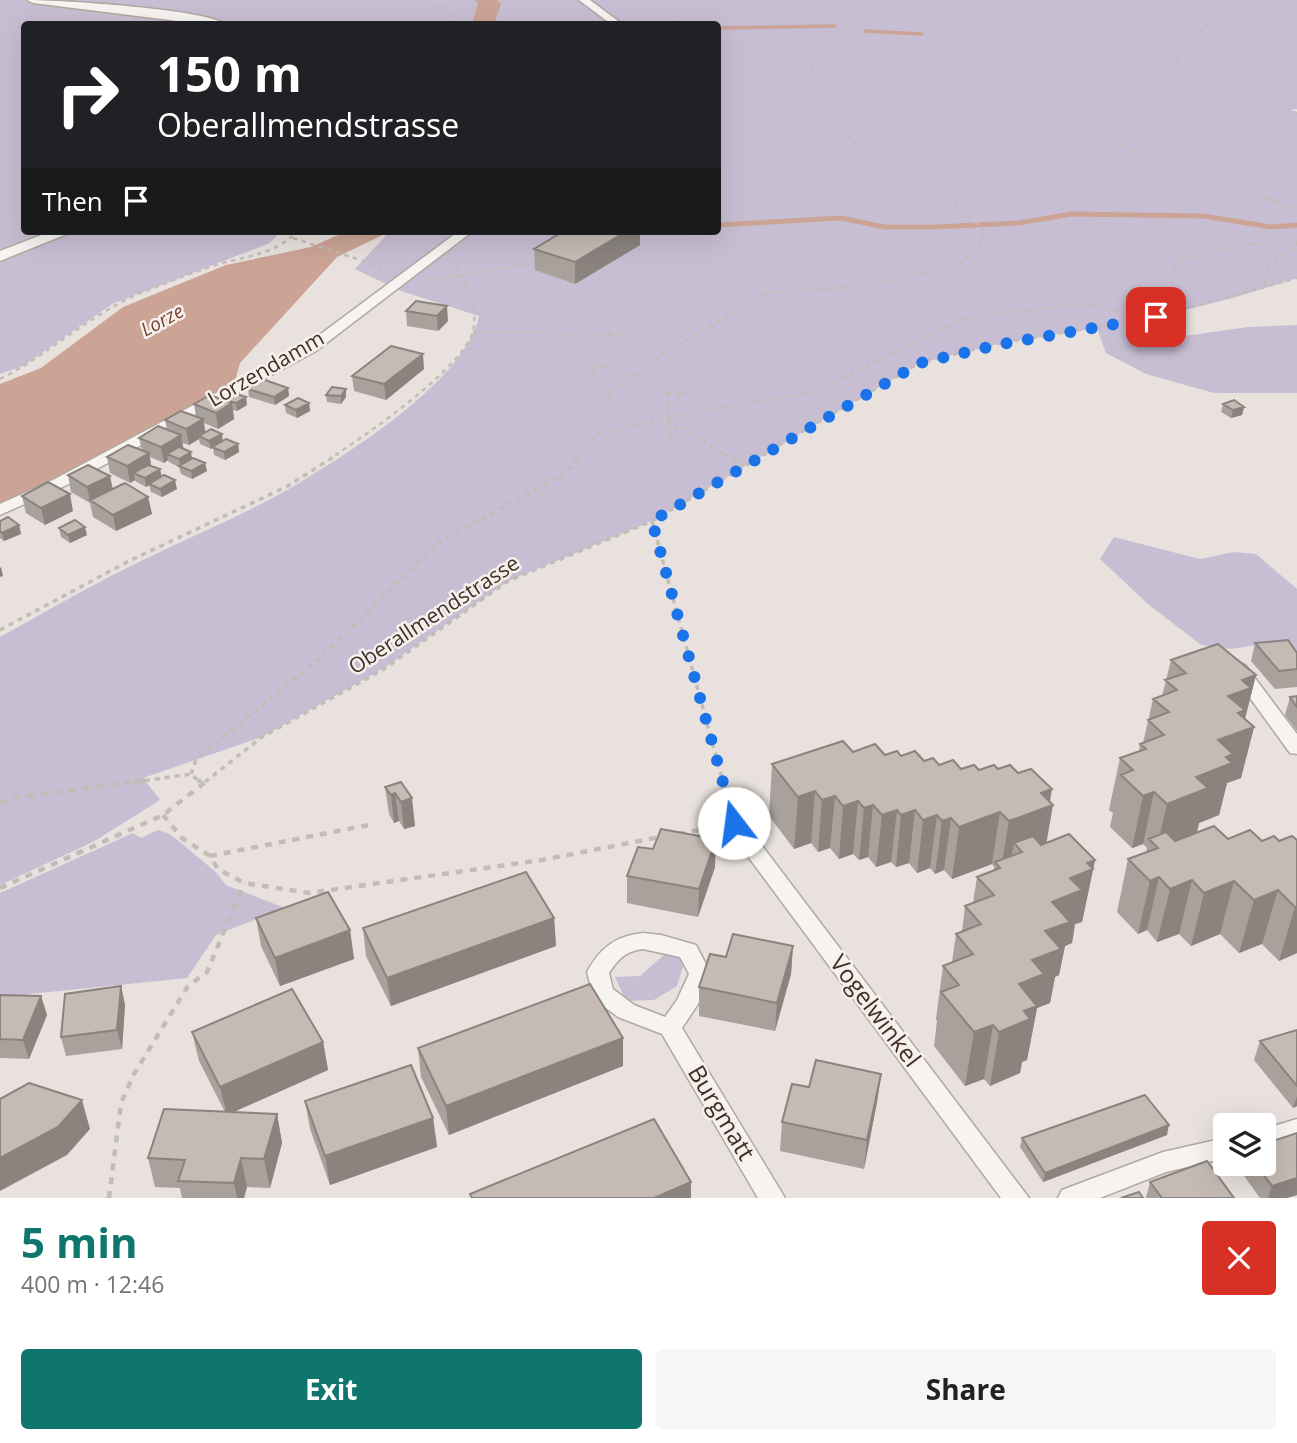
<!DOCTYPE html>
<html lang="en">
<head>
<meta charset="utf-8">
<style>
  :root { --surface:#fff; --page:#f6f6f6; --text:#202124; --muted:#757577; --accent:#0f766e }
  body { margin:0; font-family:"Open Sans",sans-serif; background:var(--page); color:var(--text); height:100vh; display:flex; flex-direction:column; font-size:26px; white-space:nowrap }
  * { box-sizing:border-box; margin:0 }
  p { font-size:23px; color:var(--muted) }
  .icon { flex:none; width:38px; height:38px; fill:none; stroke:currentColor; stroke-width:2; stroke-linecap:round; stroke-linejoin:round }
  .map { position:relative; height:1198px; overflow:hidden }
  .panel { display:flex; flex-direction:column; background:var(--surface); flex:1 }
  .panel>* { flex:none }
  .top-card { position:absolute; left:21px; top:21px; width:700px; height:214px; border-radius:7px; box-shadow:0 7px 28px #0002; background:#202124; color:#fff; overflow:hidden }
  .tools { position:absolute; left:1213px; top:1113px; display:grid; gap:14px }
  .tools a { display:grid; place-items:center; width:63px; height:63px; border-radius:7px; background:var(--surface); box-shadow:0 7px 28px #0002; font-size:35px }
  .pin { position:absolute; display:grid; place-items:center; width:60px; height:60px; color:#fff; margin:-30px; border-radius:14px; box-shadow:0 4px 10px #0006 }
  .me { position:absolute; width:77px; margin:-38px; rotate:345deg; stroke-linejoin:round; filter:drop-shadow(0 0 5px #0008) }
  .turn { display:flex; align-items:center; gap:24px; height:147px; padding:0 21px; font-size:32px }
  .turn .icon { width:91px; height:91px; stroke-width:2.5 }
  .turn b { display:block; font-size:49px; line-height:60px }
  .then { display:flex; align-items:center; height:66px; padding:0 21px; background:#0003; gap:14px; font-size:26px }
  .round { display:grid; place-items:center; flex:none; width:74px; height:74px; border-radius:7px; background:var(--page) }
  .overview { display:flex; align-items:center; justify-content:space-between; height:119px; padding:0 21px }
  h1 { font-size:42px; font-weight:700; line-height:52px; color:var(--accent) }
  .cta { display:flex; gap:14px; margin-top:auto; padding:14px 21px }
  .cta a { flex:1; height:80px; border-radius:7px; background:var(--accent); color:#fff; font-size:28px; font-weight:700; line-height:80px; text-align:center }
  .cta a+a { background:var(--page); color:var(--text) }
  .map>svg:first-child { display:block }
</style>
</head>
<body>
<div class="map">
<svg width="1297" height="1198" viewBox="0 0 1297 1198">
  <rect width="100%" height="100%" fill="#e8e1dd"/>
  <!-- green -->
  <path fill="#c8bed3" d="M0 0H1297V109L1291 110 1297 113V278L1233 298 1156 317 1185 336 1248 327 1297 325V393H1214L1146 374 1106 353 1097 328 1002 343 920 363 652 521 508 581 384 668 262 737 143 778 160 800 93 842 0 885V637C42 614 84 589 127 568 182 540 241 517 294 486 348 454 467 379 479 316L401 291 355 269 390 231H718V24H24V231H286L278 234 270 243 112 304 23 366 0 374Z
    M1114 537 1200 559 1234 552 1256 554 1297 589V651L1269 643 1231 649 1201 645 1148 604 1100 559Z
    M158 830 170 834 216 872 226 885 285 908 216 935 187 978 0 997V893L133 833 141 838Z
    M666 953 682 959 683 966 677 986 654 1000 626 1001 615 977 640 976Z"/>
  <!-- water -->
  <path fill="#cba496" d="M474 0H497L501 4 494 24H472L478 3Z
    M347 231H391L337 257 240 363 235 381 51 481 0 503V384L41 368 123 307 226 265 311 247Z"/>
  <g fill="none" stroke-linecap="round" stroke-linejoin="round">
    <!-- stream-far1 -->
    <path stroke="#cba496" stroke-width="3.5" d="M718 28 835 26
      M865 31 922 34"/>
    <!-- stream -->
    <path stroke="#cba496" stroke-width="5" d="M718 225 841 218 884 227H935L1019 223 1071 214 1203 216 1272 227 1297 225"/>
    <!-- minor casing -->
    <g stroke="#b2a8a2" stroke-width="3">
      <path id="minor" d="M579 0H590L622 24H611Z
        M459 231H473L316 351 67 485 0 515V504L55 479 306 345Z
        M1238 663 1245 665 1297 734V754L1290 753 1229 669Z
        M734 816 741 818 1029 1198H1001L727 828 724 823 727 818Z
        M643 933 661 935 696 945 711 974 698 1004 682 1028 785 1198H758L662 1034 618 1017 594 999 587 972C600 948 615 936 643 933ZM643 949 680 957 689 974 677 1000 665 1017 634 1005 613 989 609 973C618 959 626 951 643 949Z
        M1297 1119V1139L1264 1149V1129Z
        M1225 1138V1158L1166 1172 1100 1198H1058L1062 1190 1163 1152Z"/>
    </g>
    <!-- tertiary casing -->
    <g stroke="#b2a8a2" stroke-width="3">
      <path id="tertiary" d="M27 0C59 0 205 9 225 24H202L33 3Z
        M52 231H74L0 261V251Z"/>
    </g>
    <!-- path-far3 -->
    <path stroke="#c3bcb7" stroke-width="2" stroke-dasharray="3.5 3.5" stroke-linecap="butt" d="M407 0 440 6 453 15 452 24
      M844 0 853 11 850 26C806 50 801 69 830 110 838 122 845 135 856 144 885 166 918 180 948 200
      M1218 0 1225 6 1175 59 1121 77 1112 92 1091 112 1099 131 1137 154 1272 200
      M674 24 680 13V0
      M1175 59 1185 74 1297 113"/>
    <!-- path-far2 -->
    <path stroke="#c3bcb7" stroke-width="2.5" stroke-dasharray="4.5 4.5" stroke-linecap="butt" d="M1266 198 1297 209
      M293 238 379 266 382 275
      M428 280 537 263
      M1265 285 1267 267 1297 243
      M1156 316 1172 295 1170 275 1177 262 1242 244 1297 242
      M473 332 625 334
      M594 374 603 365
      M592 377 603 337 613 336
      M0 379C50 354 91 313 143 292 168 282 193 272 219 264 247 256 277 254 297 231
      M667 393 686 395
      M597 434 702 410 812 392 969 317 1083 304 1149 316
      M670 438 677 425 726 455
      M335 455C367 435 465 366 473 331 479 306 465 280 453 260
      M580 455 597 434 611 391 672 348 770 292 834 289 933 272 962 261 980 248 984 230 946 198
      M763 455 920 363 1002 343 1156 317 1297 278"/>
    <!-- path-far1 -->
    <path stroke="#c3bcb7" stroke-width="3.5" stroke-dasharray="5 5" stroke-linecap="butt" d="M724 454 744 466
      M652 521 723 782
      M0 630 129 561 288 486 338 454
      M191 774 196 760 321 657 439 542 566 473 581 454
      M135 782 191 774 200 782
      M205 782 262 737 384 669 508 581 652 521 766 454"/>
    <!-- path -->
    <path stroke="#c3bcb7" stroke-width="4.5" stroke-dasharray="7 7" stroke-linecap="butt" d="M198 780 201 782
      M723 780 730 807
      M0 803 19 797 148 780
      M163 815 182 838 210 856 218 869 244 883 309 893 542 860 660 837
      M678 834 715 827
      M210 856 369 825
      M0 888 163 815 208 780
      M109 1198 121 1103 134 1074 188 986 207 972 244 883"/>
    <!-- minor -->
    <use href="#minor" fill="#f6f3f0" fill-rule="evenodd"/>
    <!-- tertiary -->
    <use href="#tertiary" fill="#f6f3f0" fill-rule="evenodd"/>
    <!-- path-bridge -->
    <path stroke="#c3bcb7" stroke-width="2.5" stroke-dasharray="4.5 4.5" stroke-linecap="butt" d="M603 365 686 395
      M667 393 670 438"/>
  </g>
  <!-- wall -->
  <path fill="#a9a19b" d="M640 245 575 284 535 270 534 249Z
    M416 301 448 321 438 331 407 326 406 311Z
    M424 369 386 400 354 391 352 376Z
    M288 388 289 396 275 405 249 397 248 389Z
    M326 395 346 397 341 404 327 402Z
    M227 401 247 405 237 411 233 410 234 419 218 429 204 423 205 432 223 441 238 444 239 452 225 460 214 455 213 448 211 449 200 444 199 439 189 445 182 443 183 449 191 452 192 459 205 463 207 471 192 479 181 474 179 467 169 462 168 460 164 463 150 457 151 466 160 469 161 476 177 489 162 497 151 492 149 485 146 487 135 481V480L130 483 110 473 107 457 142 450 139 438 167 430 165 420 196 417 194 404Z
    M309 403 310 411 297 418 286 413 285 405Z
    M1223 404 1244 407 1242 415 1231 418 1221 412Z
    M68 475 110 476 113 489 148 497 152 514 116 531 93 517 90 503 71 492Z
    M22 496 73 511 45 525 26 513Z
    M0 521 19 525 21 534 4 541 0 538Z
    M59 528 87 535 70 543 61 537Z
    M1255 643 1297 653V687L1275 689 1251 661Z
    M1171 660 1256 675 1245 719 1254 727 1241 778 1227 783 1219 815 1199 823 1197 833 1228 839 1262 841H1279L1292 836 1297 953 1279 961 1262 944 1239 953 1220 934 1191 946 1179 934 1157 942 1147 930 1138 934 1117 912 1128 859 1146 853 1147 848 1143 844 1132 848 1110 827 1113 813 1109 810 1120 758 1139 751 1140 744 1143 743 1153 699 1162 696Z
    M1297 696V731L1285 715 1290 697Z
    M853 752 901 756 961 769 979 770 998 769 1050 802 1046 843 1095 860 1082 922 1075 924 1072 943 1065 946 1059 975 1055 977 1050 1003 1037 1008 1027 1060 1022 1062 1020 1073 990 1086 984 1079 965 1086 934 1046 937 1021 936 1019 943 966 952 962 956 934 962 931 965 906 973 903 977 877 994 870V867L992 864 952 879 944 870 935 874 930 868 917 873 909 863 896 867 891 862 876 867 868 857 859 860 853 854 839 859 830 848 818 852 811 843 794 849 769 816 772 764Z
    M401 782 415 826 404 829 399 821 394 823 389 814 385 787Z
    M653 849 715 867 698 917 627 903V876Z
    M256 918 350 930 354 959 280 986 261 946Z
    M554 918 556 946 391 1006 366 956 363 928Z
    M793 946 791 974 775 1031 699 1016V987L726 957Z
    M121 986 125 1005 122 1049 66 1056 61 1037Z
    M0 995 41 996 47 1015 29 1059 0 1058Z
    M1297 1030V1106L1293 1108 1254 1060 1260 1041Z
    M192 1032 323 1042 328 1070 233 1112 277 1114 282 1143 270 1188 247 1187 244 1198H182L180 1188 155 1187 148 1158 225 1112 199 1061Z
    M418 1048 623 1066 449 1135 421 1077Z
    M881 1074 877 1102 864 1169 780 1151 782 1122 809 1087Z
    M305 1101 433 1118 437 1147 330 1185 310 1129Z
    M1297 1133V1195L1287 1198H1260L1239 1169 1240 1164H1264Z
    M1167 1135 1043 1182 1020 1147 1022 1138Z
    M1150 1182 1234 1198H1146Z"/>
  <!-- shaded-wall -->
  <path fill="#8a837e" d="M627 231H640V245L575 284V262Z
    M447 306 448 321 438 331 437 316Z
    M423 354 424 369 386 400 384 384Z
    M288 388 289 396 275 405 274 397Z
    M346 389V397L341 404V396Z
    M246 397 247 405 237 411 236 403Z
    M232 403 234 419 218 429 216 413Z
    M309 403 310 411 297 418 296 410Z
    M1244 407 1242 415 1231 418 1233 410Z
    M203 419 206 435 199 436V439L189 445 186 429Z
    M222 434 223 442 211 449 209 441Z
    M181 435 184 451 167 454 168 460 164 463 161 447Z
    M238 444 239 452 225 460 224 452Z
    M191 452 192 460 180 467 179 459Z
    M149 453 152 470 133 473 135 480 130 483 127 466Z
    M205 463 207 471 192 479 191 471Z
    M160 469 162 478 146 487 145 478Z
    M110 476 113 493 90 501 87 487Z
    M175 480 177 489 162 497 160 489Z
    M70 494 73 511 45 525 41 508Z
    M148 497 152 514 116 531 113 515Z
    M19 525 21 534 4 541 2 533Z
    M85 527 87 535 70 543 68 535Z
    M1 567 3 576 0 577V568Z
    M1256 675 1243 726 1254 727 1241 778 1227 783 1219 815 1199 823 1195 840 1157 847 1167 804 1196 777 1228 696 1242 680Z
    M1052 789 1049 807 1053 805 1044 857 1022 852 1014 843 1009 870 1000 874 1009 821 1041 793Z
    M815 791 811 843 794 849 798 797Z
    M1154 792 1143 844 1132 848 1143 796Z
    M395 793 399 821 394 823 391 795Z
    M835 796 830 848 818 852 822 800Z
    M412 798 415 826 404 829 401 802Z
    M858 801 853 854 839 859 843 806Z
    M873 805 868 857 859 860 864 808Z
    M897 810 891 862 876 867 882 815Z
    M915 810 909 863 896 867 901 815Z
    M1000 812 992 864 952 879 959 827Z
    M937 815 930 868 917 873 923 820Z
    M951 818 944 870 935 874 942 821Z
    M716 839 715 867 698 917 699 889Z
    M1095 860 1082 922 1075 924 1072 943 1065 946 1059 975 1055 977 1050 1003 1037 1008 1027 1060 1022 1062 1020 1073 990 1086 999 1032 1019 984 1032 960 1045 931 1052 902 1070 878 1087 863Z
    M1159 877 1147 930 1138 934 1150 881Z
    M1192 880 1179 934 1157 942 1170 889Z
    M1234 881 1220 934 1191 946 1204 893Z
    M1278 890 1262 944 1239 953 1254 900Z
    M1295 907H1297V953L1279 961Z
    M554 918 556 946 391 1006 387 978Z
    M350 930 354 959 280 986 275 958Z
    M793 946 791 974 775 1031 777 1003Z
    M121 986 125 1005 122 1049 117 1030Z
    M41 996 47 1015 29 1059 23 1040Z
    M993 1025 984 1079 965 1086 974 1032Z
    M623 1038V1066L449 1135 446 1106Z
    M323 1042 328 1070 227 1115 220 1087Z
    M881 1074 877 1102 864 1169 867 1140Z
    M1297 1096V1106L1293 1108Z
    M82 1100 90 1129 67 1155 0 1191V1158Z
    M277 1114 282 1143 270 1188 264 1159Z
    M433 1118 437 1147 330 1185 325 1156Z
    M1169 1125 1167 1135 1043 1182 1045 1173Z
    M241 1158 247 1187 244 1198H237L234 1183Z
    M1297 1178V1195L1287 1198H1268L1272 1186Z
    M691 1182V1198H654Z"/>
  <!-- building -->
  <path fill="#c5bbb4" stroke="#8a837e" stroke-width="2" d="M564 231H627L575 262 534 249Z
    M416 301 447 306 437 316 406 311Z
    M391 346 423 354 384 384 352 376Z
    M262 379 288 388 274 397 248 389Z
    M332 387 346 389 341 396 326 395Z
    M236 394 246 397 236 403 226 400Z
    M210 395 232 403 216 413 194 404Z
    M298 398 309 403 296 410 285 405Z
    M1234 400 1244 407 1233 410 1223 404Z
    M181 411 203 419 186 429 165 420Z
    M158 426 181 435 161 447 139 438Z
    M211 429 222 434 209 441 199 436Z
    M226 439 238 444 224 452 212 447Z
    M128 445 149 453 127 466 107 457Z
    M179 447 191 452 179 459 167 454Z
    M193 458 205 463 191 471 179 466Z
    M88 465 110 476 87 487 68 475Z
    M148 465 160 469 145 478 133 473Z
    M164 475 175 480 160 489 149 484Z
    M48 482 70 494 41 508 22 496Z
    M125 483 148 497 113 515 90 500Z
    M8 517 19 525 2 533 0 531V521Z
    M75 520 85 527 68 535 59 528Z
    M1288 640 1297 653V669L1279 671 1255 643Z
    M1218 644 1256 675 1242 680 1251 688 1228 696 1245 710 1238 713 1254 727 1218 740 1233 754 1226 757 1232 763 1196 777 1208 788 1167 804 1154 792 1143 796 1121 775 1133 770 1120 758 1146 749 1140 744 1164 735 1148 720 1169 712 1153 699 1177 690 1165 680 1186 673 1171 660Z
    M1297 696V707L1290 697Z
    M843 741 853 752 875 744 885 755 897 751 901 756 915 751 924 761 933 758 939 765 953 760 961 769 974 765 979 770 994 765 998 769 1010 765 1018 773 1031 769 1052 789 1041 793 1053 805 1009 821 1000 812 959 827 951 818 942 821 937 815 923 820 915 810 901 815 897 810 882 815 873 805 864 808 858 801 843 806 835 796 822 800 815 791 798 797 772 764Z
    M401 782 412 798 401 802 395 793 391 795 385 787Z
    M1214 826 1228 839 1250 830 1262 841 1274 836 1279 841 1292 836 1297 840V907H1295L1278 890 1254 900 1234 881 1204 893 1192 880 1170 889 1159 877 1150 881 1128 859 1158 848 1149 839 1166 832 1175 841Z
    M661 829 716 839 699 889 627 876 638 847 653 849Z
    M1069 834 1095 860 1087 863 1093 869 1070 878 1082 890 1052 902 1070 922 1045 931 1061 949 1032 960 1044 974 1019 984 1037 1006 1024 1011 1030 1019 999 1032 993 1025 974 1032 941 992 959 985 943 966 973 954 956 934 981 924 965 906 994 895 977 877 1000 868 995 862 1022 852 1014 843 1033 836 1041 845Z
    M526 872 554 918 387 978 363 928Z
    M328 892 350 930 275 958 256 918Z
    M733 934 793 946 777 1003 699 987 710 954 726 957Z
    M590 984 623 1038 446 1106 418 1048Z
    M121 986 117 1030 61 1037 65 994Z
    M292 989 323 1042 220 1087 192 1032Z
    M0 995 41 996 23 1040 0 1039Z
    M1297 1030V1086L1260 1041Z
    M816 1060 881 1074 867 1140 782 1122 792 1084 809 1087Z
    M411 1065 433 1118 325 1156 305 1101Z
    M29 1083 82 1100 58 1127 0 1158V1099Z
    M1145 1095 1169 1125 1045 1173 1022 1138Z
    M164 1109 277 1114 264 1159 241 1158 234 1183 178 1181 185 1160 148 1158Z
    M654 1119 691 1182 654 1198H472L470 1194Z
    M1297 1133V1178L1272 1186 1255 1164H1264V1144Z
    M1207 1161 1234 1198H1162L1150 1182Z
    M1139 1192 1143 1198H1121Z"/>
  <g fill="none" stroke-linecap="round" stroke-linejoin="round">
    <!-- route -->
    <path stroke="#1a73e8" stroke-width="12" stroke-dasharray="0 21.6" d="M734 823 652 521 920 363 1002 344 1156 317"/>
  </g>
  <g text-anchor="middle" stroke-width="5" stroke-linejoin="round" paint-order="stroke">
    <!-- far-water labels -->
    <g font-size="19" font-style="italic" fill="#76442e" stroke="#f6f0ed">
      <text transform="translate(162 320) rotate(-29)" y="7">Lorze</text>
    </g>
    <!-- street labels -->
    <g font-size="21" fill="#403026" stroke="#f6f0ed">
      <text transform="translate(266 369) rotate(-30)" y="7">Lorzendamm</text>
      <text transform="translate(434 615) rotate(-33)" y="7">Oberallmendstrasse</text>
    </g>
    <!-- near-street labels -->
    <g font-size="24" fill="#403026" stroke="#f6f0ed">
      <text transform="translate(875 1011) rotate(53)" y="8">Vogelwinkel</text>
      <text transform="translate(721 1113) rotate(59)" y="8">Burgmatt</text>
    </g>
  </g>
</svg>
<div class="tools">
<a><svg class="icon" aria-label="layers" viewBox="0 0 24 24"><path d="M12 4l9 5-9 5-9-5zM3 14l9 5 9-5"/></svg></a>
</div>
<div class="pin" style="left:1156px;top:317px;background:#d93025"><svg class="icon" aria-label="arrive" viewBox="0 0 24 24"><path d="M6 21V4h12l-3 4 3 4H6"/></svg></div>
<svg class="me" style="left:734px;top:823px" viewBox="-20 -20 40 40"><circle r="19" fill="#fff"/><path d="M0-13L10 11 0 6-10 11z" fill="#1a73e8"/></svg>
<div class="top-card">
<div class="turn"><svg class="icon" aria-label="right" viewBox="0 0 24 24"><path d="M7 20v-9h11M14 6l5 5-5 5"/></svg><div><b>150 m</b>Oberallmendstrasse</div></div>
<div class="then">Then<svg class="icon" aria-label="arrive" viewBox="0 0 24 24"><path d="M6 21V4h12l-3 4 3 4H6"/></svg></div>
</div>
</div>
<section class="panel">
<div class="overview"><div><h1>5 min</h1><p>400 m · 12:46</p></div><a class="round" style="background:#d93025;color:#fff"><svg class="icon" aria-label="close" viewBox="0 0 24 24"><path d="M6 6l12 12M18 6L6 18"/></svg></a></div>
<div class="cta"><a>Exit</a><a>Share</a></div>
</section>
</body>
</html>
